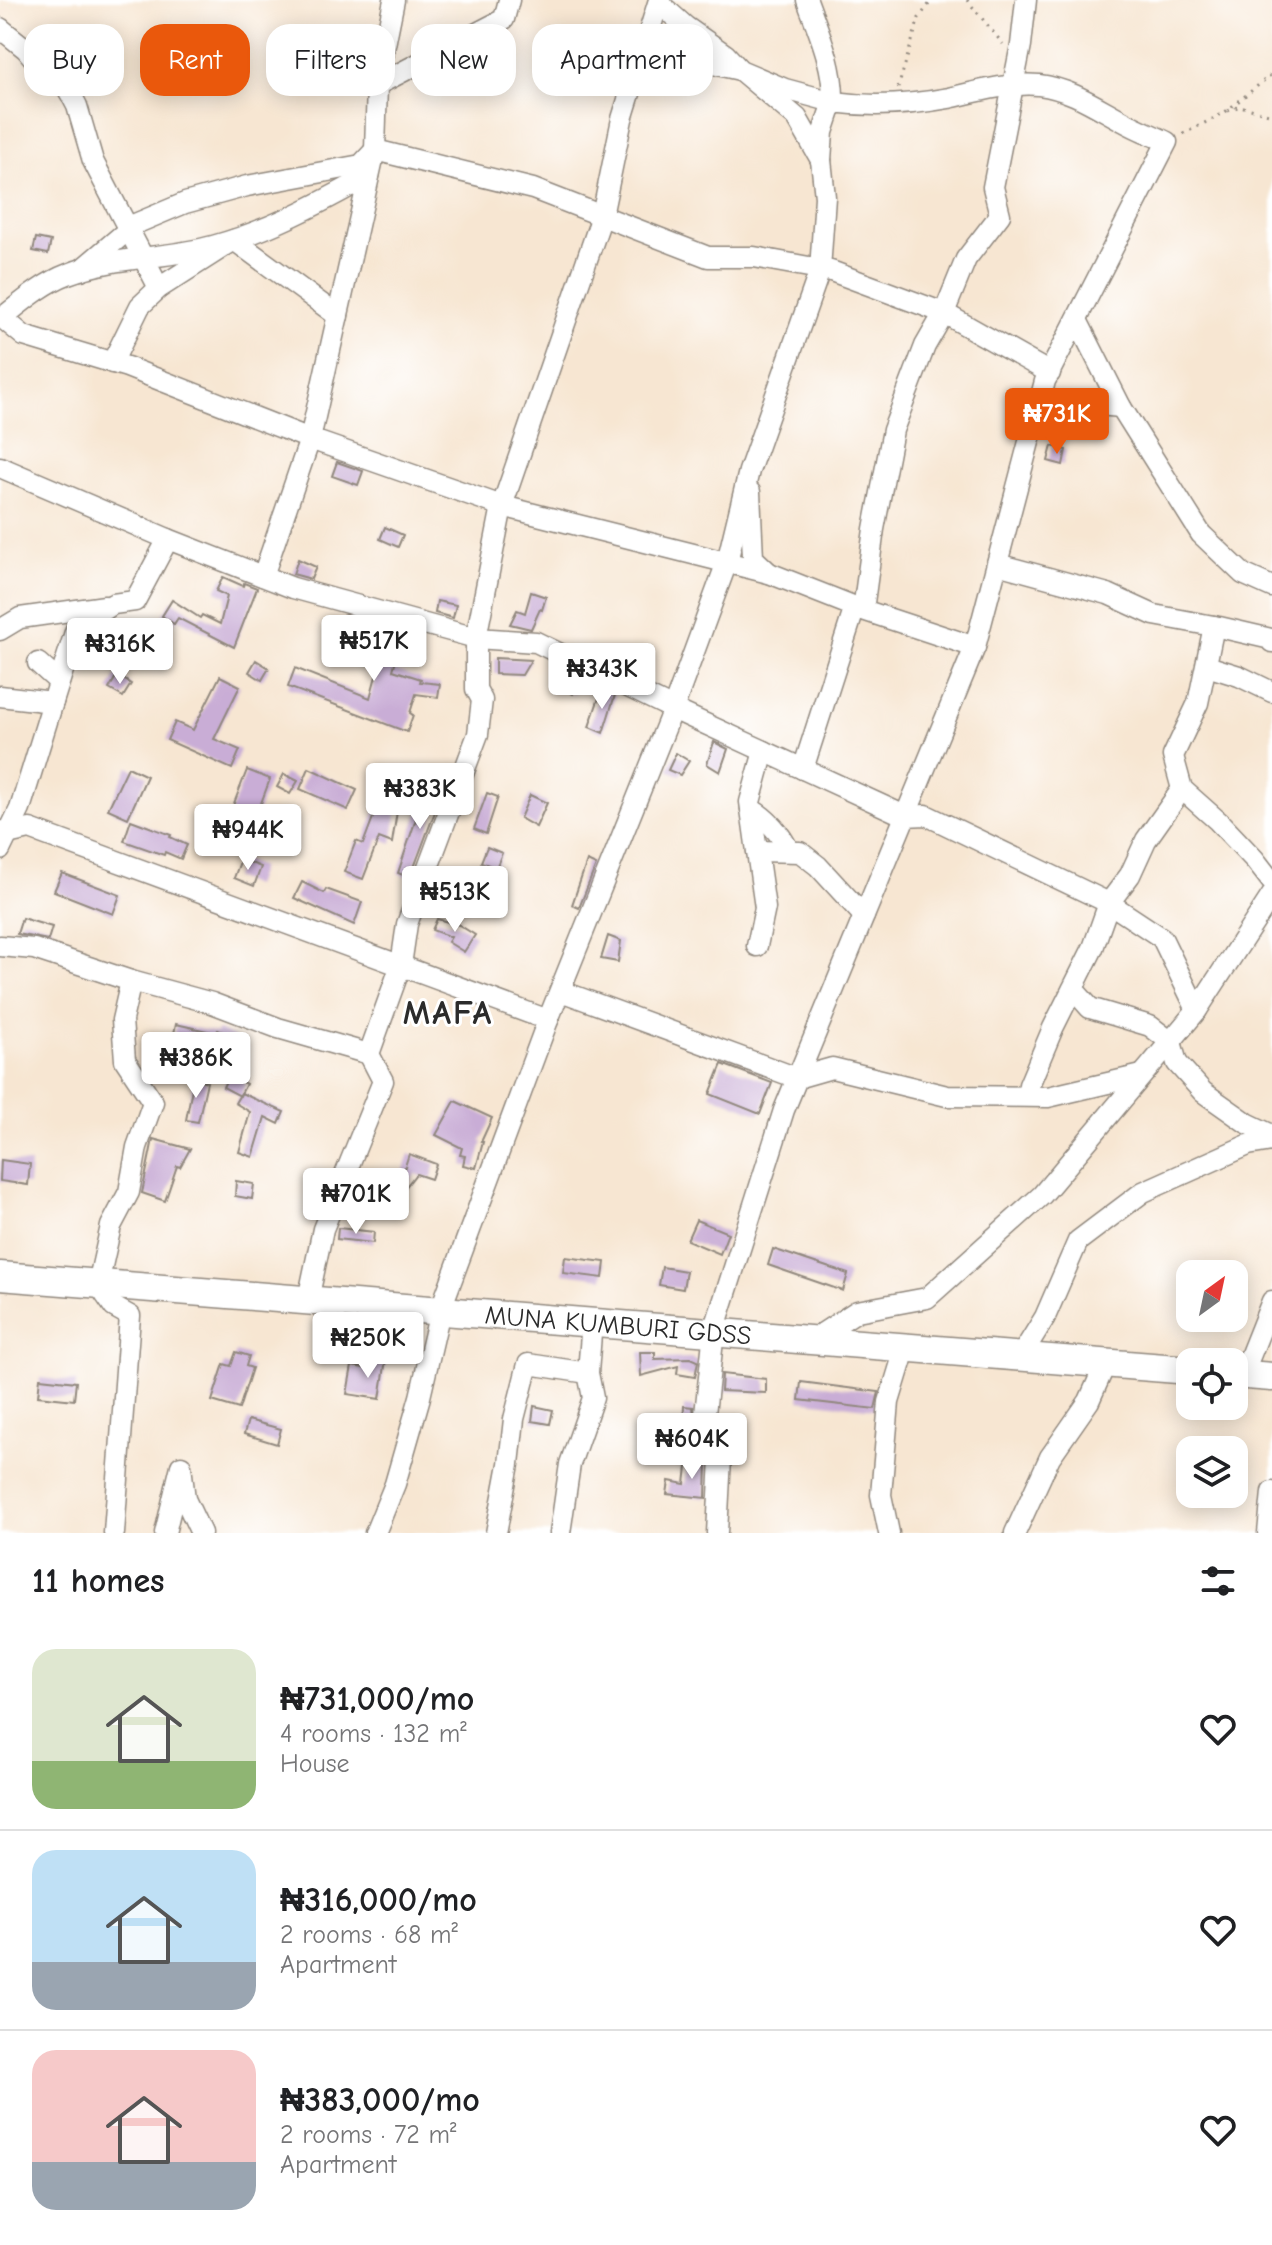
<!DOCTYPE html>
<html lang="en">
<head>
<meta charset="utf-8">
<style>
  :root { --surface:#fff; --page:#f6f6f6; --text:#202124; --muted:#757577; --line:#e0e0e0; --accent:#ea580c }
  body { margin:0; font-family:"Comic Neue",sans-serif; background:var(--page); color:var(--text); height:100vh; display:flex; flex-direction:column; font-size:30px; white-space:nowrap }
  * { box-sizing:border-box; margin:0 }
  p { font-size:26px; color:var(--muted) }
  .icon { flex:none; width:44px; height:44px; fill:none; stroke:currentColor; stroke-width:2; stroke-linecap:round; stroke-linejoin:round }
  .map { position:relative; height:1533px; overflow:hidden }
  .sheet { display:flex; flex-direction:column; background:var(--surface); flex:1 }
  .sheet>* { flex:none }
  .guide { position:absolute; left:24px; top:24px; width:800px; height:72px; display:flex; gap:16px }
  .needle { width:52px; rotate:33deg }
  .fabs { position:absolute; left:1176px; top:1260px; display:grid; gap:16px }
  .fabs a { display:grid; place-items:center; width:72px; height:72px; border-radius:16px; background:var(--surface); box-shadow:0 4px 20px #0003; font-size:40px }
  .price { position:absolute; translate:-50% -68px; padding:0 18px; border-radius:8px; background:#fff; color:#222; font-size:26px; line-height:52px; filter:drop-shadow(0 2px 4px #0008) }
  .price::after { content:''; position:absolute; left:50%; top:48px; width:24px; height:18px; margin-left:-12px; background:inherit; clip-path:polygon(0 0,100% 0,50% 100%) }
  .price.selected { background:var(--accent); color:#fff }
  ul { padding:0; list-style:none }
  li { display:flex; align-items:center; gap:24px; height:200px; padding:0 32px }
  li+li { border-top:2px solid var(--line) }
  li span { display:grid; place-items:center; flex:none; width:224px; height:160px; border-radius:24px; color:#555 }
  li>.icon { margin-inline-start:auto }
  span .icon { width:96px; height:96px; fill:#fffc; stroke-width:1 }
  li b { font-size:34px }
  h2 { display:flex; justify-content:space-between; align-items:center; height:96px; padding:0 32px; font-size:34px }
  .tag { padding:0 28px; border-radius:24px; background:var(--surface); box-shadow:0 4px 20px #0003; font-size:28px; line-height:72px }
  .tag.selected { background:var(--accent); color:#fff }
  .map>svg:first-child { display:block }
  .building { fill:#c9add6 }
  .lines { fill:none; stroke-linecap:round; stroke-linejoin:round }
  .minor-casing { stroke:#91887e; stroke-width:23 }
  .highway-casing { stroke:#91887e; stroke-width:31 }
  .path { stroke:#91887e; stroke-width:3; stroke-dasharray:2 6; stroke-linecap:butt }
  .minor { stroke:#fff; stroke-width:20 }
  .highway { stroke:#fff; stroke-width:28 }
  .labels { text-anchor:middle; stroke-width:6; stroke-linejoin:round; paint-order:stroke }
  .street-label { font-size:26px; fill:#2b2b2b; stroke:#fff }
  .district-label { font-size:34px; font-weight:bold; letter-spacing:2px; fill:#2b2b2b; stroke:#fff }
</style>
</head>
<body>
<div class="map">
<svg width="1272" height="1533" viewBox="0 0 1272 1533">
  <rect width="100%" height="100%" fill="#fff"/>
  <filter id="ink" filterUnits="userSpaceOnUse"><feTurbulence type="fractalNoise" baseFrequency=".0125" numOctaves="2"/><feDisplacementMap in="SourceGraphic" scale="16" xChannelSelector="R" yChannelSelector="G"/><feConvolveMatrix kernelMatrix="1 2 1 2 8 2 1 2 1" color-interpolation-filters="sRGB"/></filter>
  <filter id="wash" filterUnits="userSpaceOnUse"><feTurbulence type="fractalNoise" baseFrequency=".006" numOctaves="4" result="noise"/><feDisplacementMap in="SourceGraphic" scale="32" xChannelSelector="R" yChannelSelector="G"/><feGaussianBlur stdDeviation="1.8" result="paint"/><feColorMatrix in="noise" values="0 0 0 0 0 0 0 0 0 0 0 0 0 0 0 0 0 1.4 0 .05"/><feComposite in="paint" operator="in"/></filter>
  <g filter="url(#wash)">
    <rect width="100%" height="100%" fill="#f7e6d2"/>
    <g id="blocks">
      <!-- building -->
      <g class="building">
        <polygon points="36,238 51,241 48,254 33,251"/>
        <polygon points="1052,446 1066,450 1063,465 1048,461"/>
        <polygon points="337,462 363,471 358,485 332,476"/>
        <polygon points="385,527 403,535 398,547 380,539"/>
        <polygon points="298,559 316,567 311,579 293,574"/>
        <polygon points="223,577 243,586 244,583 257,588 234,647 178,618 174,624 162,616 172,600 200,618 202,615 220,624 227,596 216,591"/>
        <polygon points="531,592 546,597 542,610 540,609 531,629 510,624 517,610 525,613"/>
        <polygon points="437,601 456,605 453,618 435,613"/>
        <polygon points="390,628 419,637 413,651 400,645 393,670 421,679 420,682 440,684 438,697 416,694 410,713 413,715 407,732 288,687 295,668 370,698 382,654 352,647 355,630 388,637"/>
        <polygon points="495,658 531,660 522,675 495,674"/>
        <polygon points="256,660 269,668 262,680 249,672"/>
        <polygon points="566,671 580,678 573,694 558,687"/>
        <polygon points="117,675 131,684 123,697 109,689"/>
        <polygon points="220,676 240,686 214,739 240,750 232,769 167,740 175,722 193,730"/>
        <polygon points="602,689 615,695 603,733 589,727"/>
        <polygon points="714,742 728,749 720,772 707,764"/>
        <polygon points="676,753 689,761 680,775 668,770"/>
        <polygon points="128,767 147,776 128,818 108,809"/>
        <polygon points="309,768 357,790 348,810 300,789"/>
        <polygon points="247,770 270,779 248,838 224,829"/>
        <polygon points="284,774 298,781 290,794 277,787"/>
        <polygon points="387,783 401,786 392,843 379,838 363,879 344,872 356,841 363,844 377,807 383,809"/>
        <polygon points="427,786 442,793 410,878 398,873"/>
        <polygon points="487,793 498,797 486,834 474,829"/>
        <polygon points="530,795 547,803 536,827 520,818"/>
        <polygon points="131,820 171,835 170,837 187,845 181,859 165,852 164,855 124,841"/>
        <polygon points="487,847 502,853 496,868 481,862"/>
        <polygon points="241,859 261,867 254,886 234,878"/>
        <polygon points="587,861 596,865 579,908 572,905"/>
        <polygon points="62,873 120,895 113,914 54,891"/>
        <polygon points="454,875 482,882 479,893 451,886"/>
        <polygon points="302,882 324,893 326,889 362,902 354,925 294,898"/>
        <polygon points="22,918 52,927 48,940 17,934"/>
        <polygon points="437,919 459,925 475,935 464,952 448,942 451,937 432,930"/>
        <polygon points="608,936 621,941 618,962 601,959"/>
        <polygon points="176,1024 216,1033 218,1030 234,1037 226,1056 210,1050 172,1043"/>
        <polygon points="722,1064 772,1083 760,1114 710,1094"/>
        <polygon points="229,1075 246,1084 240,1096 223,1087"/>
        <polygon points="194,1078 207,1082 198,1122 186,1120"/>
        <polygon points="241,1093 284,1112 279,1124 265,1117 253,1157 239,1152 250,1112 235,1103"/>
        <polygon points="455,1101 492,1118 481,1142 483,1142 476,1168 463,1165 465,1156 460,1155 462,1148 436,1135"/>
        <polygon points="153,1139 190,1149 180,1167 177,1166 165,1201 142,1193"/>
        <polygon points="409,1154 436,1164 431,1179 416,1174 393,1203"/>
        <polygon points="1,1160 30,1164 28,1185 0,1181"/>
        <polygon points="236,1181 254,1184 252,1199 235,1196"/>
        <polygon points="696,1220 728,1233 720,1254 687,1240"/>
        <polygon points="338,1228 374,1232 373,1243 337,1239"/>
        <polygon points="773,1249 848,1274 843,1291 768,1265"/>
        <polygon points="565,1257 605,1262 603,1278 563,1273"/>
        <polygon points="662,1267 686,1271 683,1289 659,1285"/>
        <polygon points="236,1352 249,1356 246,1366 252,1368 239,1409 212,1401 224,1364 231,1366"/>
        <polygon points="640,1352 655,1352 655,1359 691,1358 698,1361 695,1377 677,1374 678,1366 641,1376"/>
        <polygon points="373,1357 386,1359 380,1399 347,1394 352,1366 371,1369"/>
        <polygon points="722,1374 766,1379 766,1393 721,1391"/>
        <polygon points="40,1378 76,1382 74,1400 38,1396"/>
        <polygon points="801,1382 879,1392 875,1409 799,1400"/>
        <polygon points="534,1406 553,1410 550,1424 532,1421"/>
        <polygon points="684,1406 693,1407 696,1430 683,1429"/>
        <polygon points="248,1420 281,1429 277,1444 244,1434"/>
        <polygon points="688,1458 707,1461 706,1498 667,1494 669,1481 685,1484"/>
      </g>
    </g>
  </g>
  <g filter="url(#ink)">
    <use href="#blocks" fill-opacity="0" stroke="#91887e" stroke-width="2"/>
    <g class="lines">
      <!-- minor casing -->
      <g class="minor-casing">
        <g id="minor">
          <path d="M659 3 686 27 726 55 740 70 785 89 833 102C834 66 819 33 807 0"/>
          <polyline points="0,28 26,49 41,67 66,85 77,106 93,161 159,288"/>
          <path d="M638 67 657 61H699L740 70 797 118 821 160 823 132 833 102C870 107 911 105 949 98 975 92 1012 82 1039 85 1071 89 1095 106 1123 121 1137 129 1153 135 1167 142L1045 381 975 647 784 1110 714 1331 705 1414 721 1458 717 1533"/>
          <polyline points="377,85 394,0"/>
          <polyline points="69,91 75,48"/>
          <polyline points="81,270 135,224 185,203 247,186 361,165 375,150 533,189 708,257 754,257 831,271 944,313 1050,373"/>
          <polyline points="0,316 24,336 127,367 310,439 502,506 769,573 863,610 975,647"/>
          <path d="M2 318C22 302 44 283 68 274 114 256 166 259 213 246 268 231 319 204 369 176"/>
          <polyline points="1077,320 1121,407 1201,534 1243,574 1272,587"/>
          <polyline points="112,363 140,306 159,288 234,240 338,316"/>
          <polyline points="1040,400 1121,407"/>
          <polyline points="0,467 168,539 293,588 476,638 536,642 673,709 905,816 926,815 1109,903 1162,938 1197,1010"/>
          <polyline points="750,492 753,558 769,573"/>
          <polyline points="997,564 1108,594 1154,615 1219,627 1271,639 1272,642"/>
          <polyline points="263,576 310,439 375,150 377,85 504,19 509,0"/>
          <polyline points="863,610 874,529 893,430 925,346 944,313 966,259 1000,215 993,187 1021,45 1026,0"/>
          <polyline points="1214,626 1198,703 1173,756 1182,789 1218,821 1255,860 1272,882"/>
          <polyline points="0,630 20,618 105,606"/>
          <polyline points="38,663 59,682"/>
          <polyline points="1207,666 1239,676 1272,692"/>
          <polyline points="0,696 53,702 76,629 113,604 135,601 168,539"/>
          <polyline points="803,769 855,607"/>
          <path d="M751 809C767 818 781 834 789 851"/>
          <polyline points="0,831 7,834 30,829 548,1020"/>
          <polyline points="0,850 20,809 53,702"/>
          <polyline points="757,851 800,852 818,866 864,916"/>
          <polyline points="0,946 34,949 131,981 122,1020 125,1060 153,1102 137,1147 129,1192 111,1226 98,1284 114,1307 130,1316 114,1533"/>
          <polyline points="757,946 765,908 750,802 764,751"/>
          <polyline points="131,981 212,1003 278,1028 369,1054"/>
          <polyline points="1073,989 1090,1008 1150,1026 1171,1042 1177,1063 1203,1092 1247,1123 1272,1135"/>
          <polyline points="561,991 797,1078 832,1068 947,1096 1048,1097 1142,1075"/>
          <polyline points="1027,1096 1029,1085 1053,1028 1093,948 1109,903 1130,875 1146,840 1182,789"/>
          <polyline points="308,1300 323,1229 383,1081 369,1054 401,965 407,924 478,734 482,700 476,689 476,638 502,506 602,216 622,119 659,0"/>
          <polyline points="814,1339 857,1311 927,1298 1042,1195 1197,1010 1272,895"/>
          <polyline points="1021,1356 1045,1317 1078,1241 1143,1192 1248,1145 1272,1141"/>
          <polyline points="1243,1374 1272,1301"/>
          <polyline points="165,1533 181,1466 185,1499 201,1533"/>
          <polyline points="375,1533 395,1484 420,1397 440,1311 548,1020 673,709 727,562 749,471 820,270 825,197 821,160"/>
          <polyline points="496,1533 509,1464 514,1419 528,1364 588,1373"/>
          <polyline points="560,1533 570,1464 593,1398 588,1373 592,1321"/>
          <polyline points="889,1533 881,1495 889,1402 906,1346"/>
          <polyline points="1015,1533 1050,1457 1089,1401 1106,1363"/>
          <polyline points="1268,1533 1272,1492"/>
        </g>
      </g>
      <!-- highway casing -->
      <g class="highway-casing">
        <g id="highway">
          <path id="s1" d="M0 1276 1190 1370"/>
          <polyline points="1234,1374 1272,1377"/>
        </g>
      </g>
      <!-- path -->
      <g class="path">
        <polyline points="967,0 1003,44"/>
        <polyline points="898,88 919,18 932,0"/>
        <polyline points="1228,111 1240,106 1272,115"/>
        <polyline points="1183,134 1224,113 1272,74"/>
      </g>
      <!-- minor -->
      <use href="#minor" class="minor"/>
      <!-- highway -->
      <use href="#highway" class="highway"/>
    </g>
  </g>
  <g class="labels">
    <!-- street labels -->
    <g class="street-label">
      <text dy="9" stroke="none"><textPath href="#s1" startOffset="620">MUNA KUMBURI GDSS</textPath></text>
    </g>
    <!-- district labels -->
    <g class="district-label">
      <text x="448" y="1024">MAFA</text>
    </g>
  </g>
</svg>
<div class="fabs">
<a><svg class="needle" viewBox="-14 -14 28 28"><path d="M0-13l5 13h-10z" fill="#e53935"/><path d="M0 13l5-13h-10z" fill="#757577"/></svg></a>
<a><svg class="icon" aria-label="locate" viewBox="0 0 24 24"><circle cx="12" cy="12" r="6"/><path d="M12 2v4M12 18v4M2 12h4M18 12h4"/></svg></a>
<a><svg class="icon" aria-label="layers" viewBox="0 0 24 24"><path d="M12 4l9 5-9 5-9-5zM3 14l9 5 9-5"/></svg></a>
</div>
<b class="price selected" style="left:1057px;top:456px">₦731K</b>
<b class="price" style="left:374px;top:683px">₦517K</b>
<b class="price" style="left:120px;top:686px">₦316K</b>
<b class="price" style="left:602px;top:711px">₦343K</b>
<b class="price" style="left:420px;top:831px">₦383K</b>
<b class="price" style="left:248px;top:872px">₦944K</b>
<b class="price" style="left:455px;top:934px">₦513K</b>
<b class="price" style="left:196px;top:1100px">₦386K</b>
<b class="price" style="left:356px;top:1236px">₦701K</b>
<b class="price" style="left:368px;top:1380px">₦250K</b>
<b class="price" style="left:692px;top:1481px">₦604K</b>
<div class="guide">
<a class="tag">Buy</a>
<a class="tag selected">Rent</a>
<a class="tag">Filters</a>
<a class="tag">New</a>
<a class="tag">Apartment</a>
</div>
</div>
<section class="sheet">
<h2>11 homes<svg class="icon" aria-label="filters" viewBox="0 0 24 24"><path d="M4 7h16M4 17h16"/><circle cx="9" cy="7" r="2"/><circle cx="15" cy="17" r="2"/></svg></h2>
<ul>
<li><span style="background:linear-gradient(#dfe7d0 70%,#8fb573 0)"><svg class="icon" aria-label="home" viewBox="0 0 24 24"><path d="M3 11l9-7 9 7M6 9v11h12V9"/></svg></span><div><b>₦731,000/mo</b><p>4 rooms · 132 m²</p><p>House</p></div><svg class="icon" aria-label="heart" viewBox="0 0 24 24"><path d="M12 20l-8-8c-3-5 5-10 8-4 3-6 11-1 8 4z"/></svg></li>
<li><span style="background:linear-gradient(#bfe0f5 70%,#9aa5b1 0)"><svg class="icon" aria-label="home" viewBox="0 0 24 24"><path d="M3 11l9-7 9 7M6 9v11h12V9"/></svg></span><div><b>₦316,000/mo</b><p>2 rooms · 68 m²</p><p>Apartment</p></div><svg class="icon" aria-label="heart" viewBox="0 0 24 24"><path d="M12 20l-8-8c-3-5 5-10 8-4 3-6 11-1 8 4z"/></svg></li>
<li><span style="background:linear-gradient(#f6c9c9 70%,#9aa5b1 0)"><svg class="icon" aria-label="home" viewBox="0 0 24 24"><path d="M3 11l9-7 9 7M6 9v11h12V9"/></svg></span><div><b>₦383,000/mo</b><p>2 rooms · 72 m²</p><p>Apartment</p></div><svg class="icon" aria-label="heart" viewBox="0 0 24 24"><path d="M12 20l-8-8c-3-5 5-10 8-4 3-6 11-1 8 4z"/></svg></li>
</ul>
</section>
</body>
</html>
